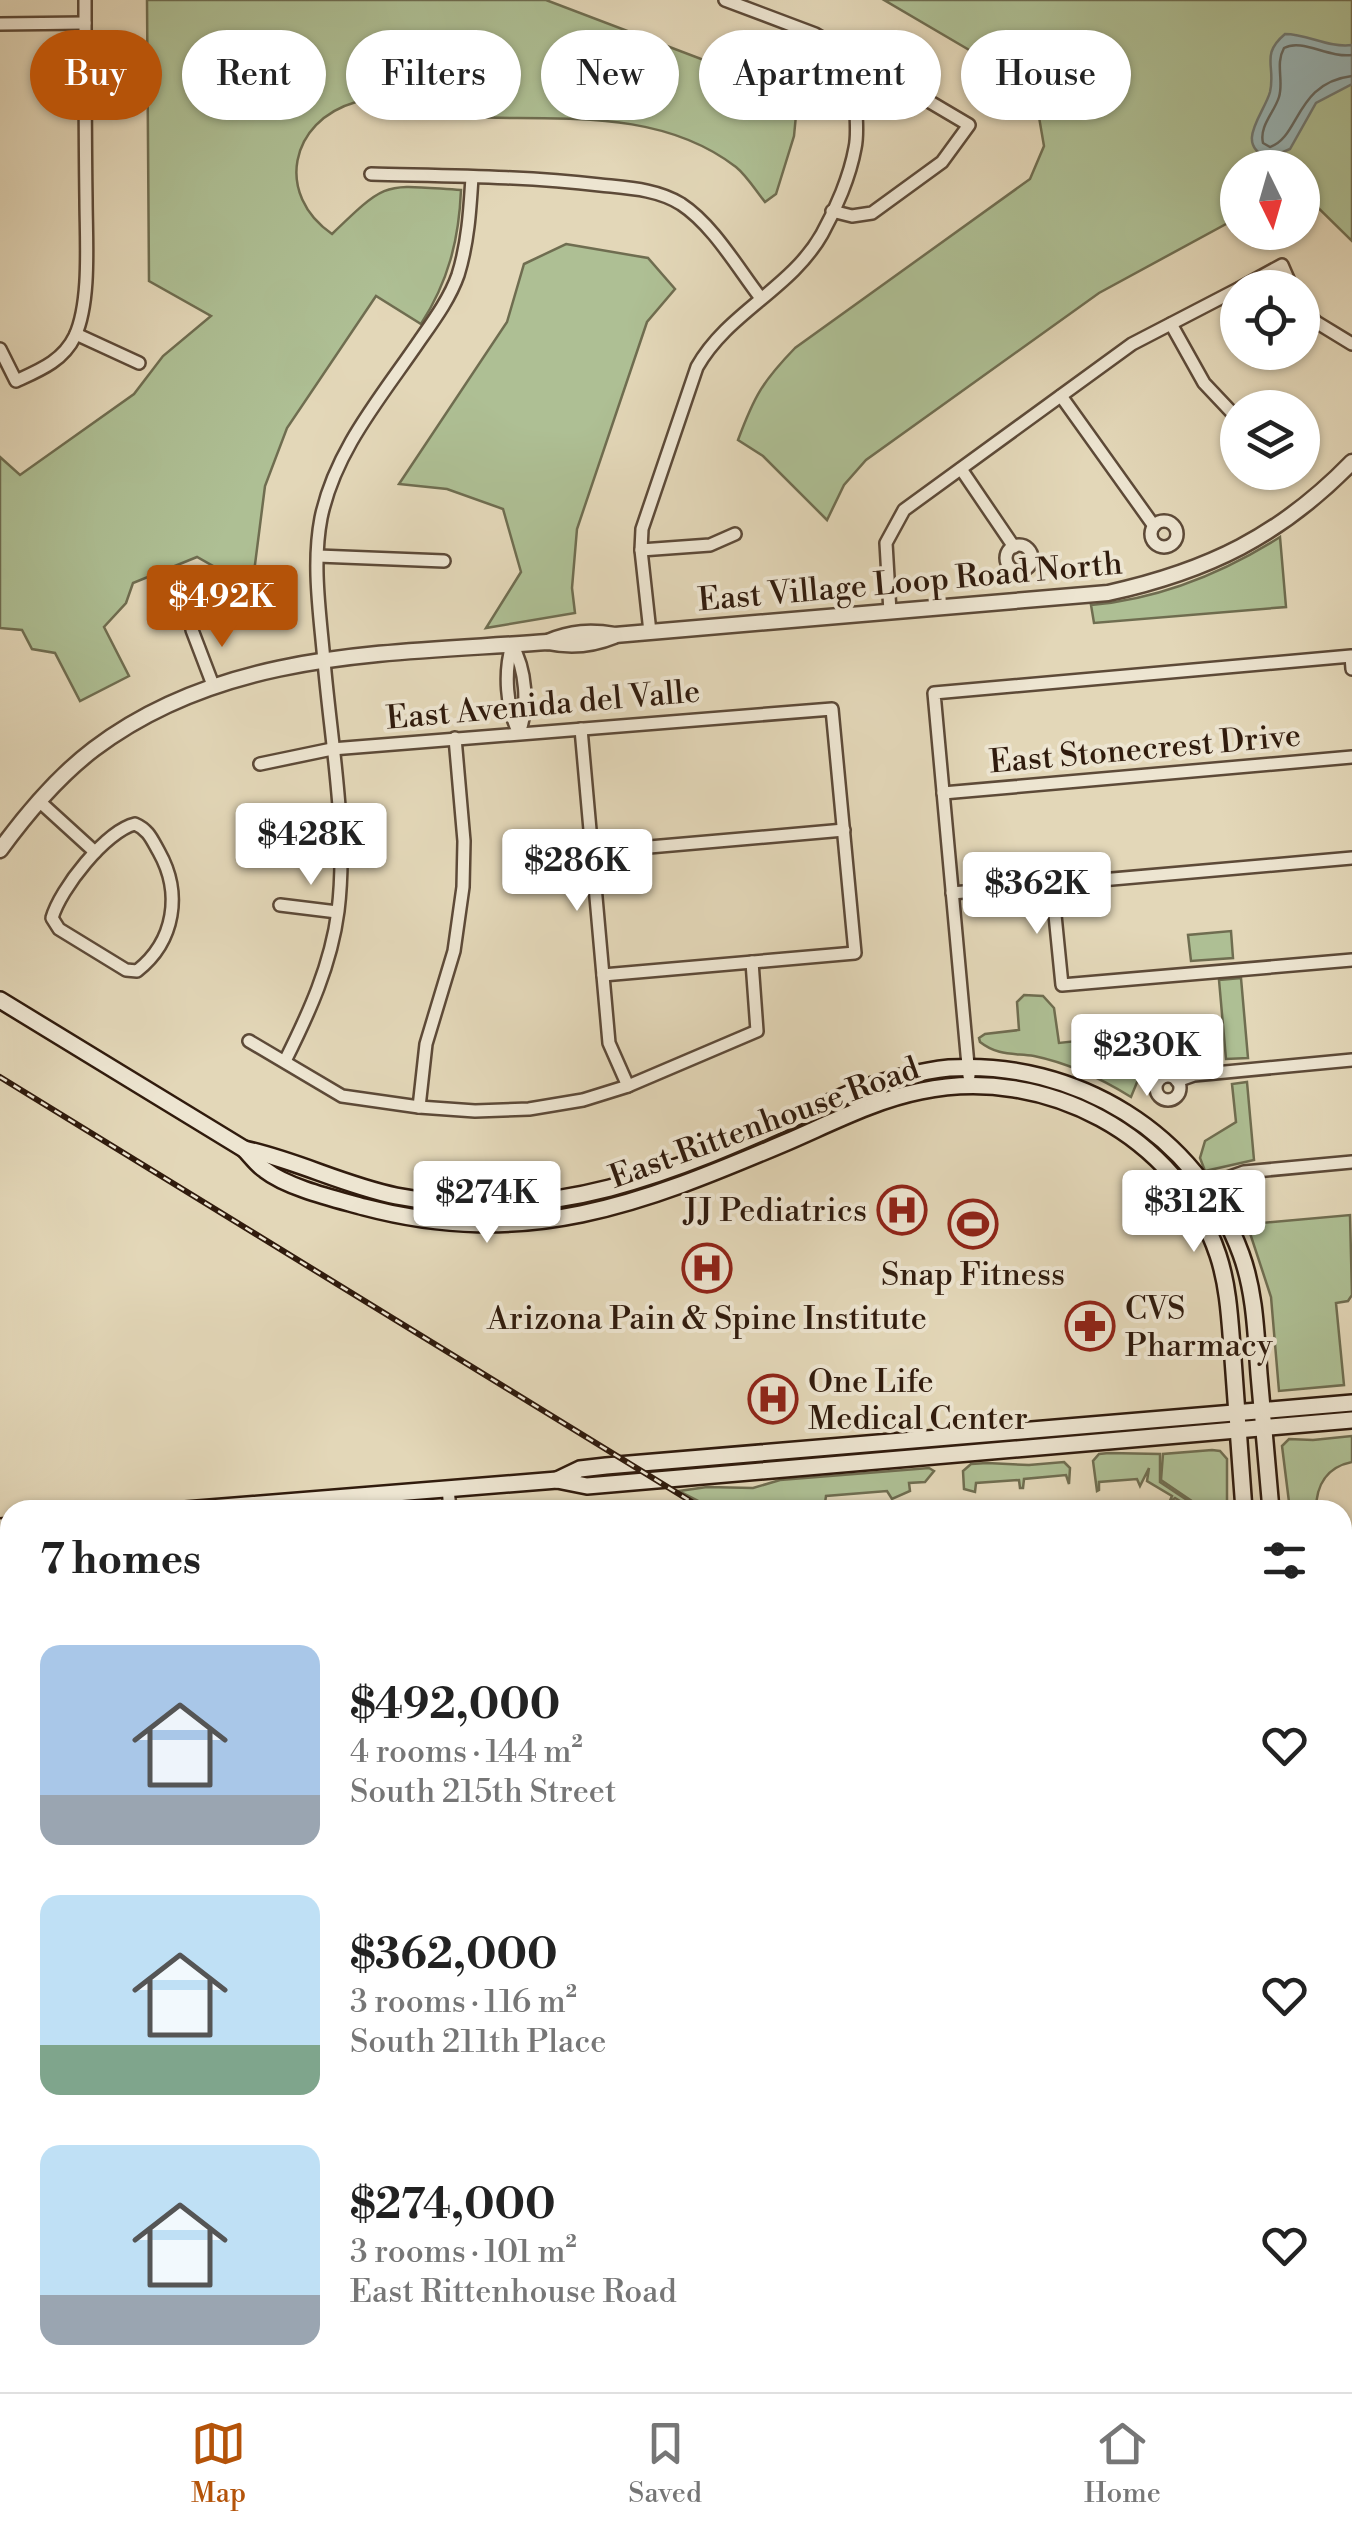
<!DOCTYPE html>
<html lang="en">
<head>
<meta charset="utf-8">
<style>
  :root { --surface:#fff; --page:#f2f2f2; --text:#222; --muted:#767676; --line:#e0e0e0; --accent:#b45309 }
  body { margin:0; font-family:"Libre Bodoni",serif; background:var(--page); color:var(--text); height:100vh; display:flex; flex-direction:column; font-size:38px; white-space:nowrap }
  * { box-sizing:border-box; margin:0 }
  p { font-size:32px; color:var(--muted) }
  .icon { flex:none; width:55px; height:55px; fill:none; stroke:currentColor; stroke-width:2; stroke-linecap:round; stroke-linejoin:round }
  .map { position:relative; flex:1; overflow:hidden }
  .drawer { position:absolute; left:0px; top:1500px; width:1352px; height:892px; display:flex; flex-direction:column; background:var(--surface); border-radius:30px 30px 0 0; box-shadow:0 2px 8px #0004 }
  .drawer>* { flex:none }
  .banner { position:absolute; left:30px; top:30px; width:1292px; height:90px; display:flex; gap:20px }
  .needle { width:65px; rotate:175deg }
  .fabs { position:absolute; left:1220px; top:150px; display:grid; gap:20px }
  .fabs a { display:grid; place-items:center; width:100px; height:100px; border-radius:50%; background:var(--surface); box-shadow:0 2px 8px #0004; font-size:50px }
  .price { position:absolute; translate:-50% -85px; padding:0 22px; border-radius:10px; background:#fff; color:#222; font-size:32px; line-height:65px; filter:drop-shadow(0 2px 5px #0008) }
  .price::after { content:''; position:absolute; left:50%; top:60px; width:30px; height:22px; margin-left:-15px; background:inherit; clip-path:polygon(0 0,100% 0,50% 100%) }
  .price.active { background:var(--accent); color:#fff }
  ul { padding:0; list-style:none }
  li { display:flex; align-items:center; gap:30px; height:250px; padding:0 40px }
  li span { display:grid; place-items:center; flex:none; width:280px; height:200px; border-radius:20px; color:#555 }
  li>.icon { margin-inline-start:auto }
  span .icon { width:120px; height:120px; fill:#fffc; stroke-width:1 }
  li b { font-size:42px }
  h2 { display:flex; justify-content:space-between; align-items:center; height:120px; padding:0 40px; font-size:42px }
  .pill { padding:0 35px; border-radius:45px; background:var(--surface); box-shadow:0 2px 8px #0004; font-size:35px; line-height:90px }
  .pill.active { background:var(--accent); color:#fff }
  .menu { display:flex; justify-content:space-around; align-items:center; height:140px; border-top:2px solid var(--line); background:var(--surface); font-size:28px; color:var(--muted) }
  .menu a { display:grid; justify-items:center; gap:5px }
  .menu .active { color:var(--accent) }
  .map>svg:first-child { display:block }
  .green { fill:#aebf94; stroke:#6f6d50; stroke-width:2.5 }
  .water { fill:#99b7b9; stroke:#6f7974; stroke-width:2.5 }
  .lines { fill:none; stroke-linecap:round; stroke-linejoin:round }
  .shore { stroke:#646963; stroke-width:2.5 }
  .minor-casing { stroke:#5d4a38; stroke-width:16 }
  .tertiary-casing { stroke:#5d4a38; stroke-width:19 }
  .secondary-casing { stroke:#301b0d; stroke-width:20 }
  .minor { stroke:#ede5d1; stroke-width:11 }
  .tertiary { stroke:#ede5d1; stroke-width:14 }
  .secondary { stroke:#ede5d1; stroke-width:15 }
  .rail-casing { stroke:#301b0d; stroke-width:6 }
  .rail { stroke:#ede5d1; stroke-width:2.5; stroke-dasharray:8; stroke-linecap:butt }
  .labels { text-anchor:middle; stroke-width:8; stroke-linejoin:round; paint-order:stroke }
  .street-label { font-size:32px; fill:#301b0d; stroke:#ede5d1 }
  .poi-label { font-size:32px; fill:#301b0d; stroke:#ede5d1 }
</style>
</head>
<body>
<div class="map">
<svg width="1352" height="2392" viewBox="0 0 1352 2392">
  <rect width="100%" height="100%" fill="#e3d7b8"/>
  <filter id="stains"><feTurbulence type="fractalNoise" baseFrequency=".002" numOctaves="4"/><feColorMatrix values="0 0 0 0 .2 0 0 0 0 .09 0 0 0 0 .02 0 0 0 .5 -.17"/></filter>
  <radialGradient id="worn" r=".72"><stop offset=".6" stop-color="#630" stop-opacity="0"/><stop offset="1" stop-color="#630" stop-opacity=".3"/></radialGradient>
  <!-- green -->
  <g class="green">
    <path d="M147 0H546L767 84 788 102 796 115 794 136 776 194 765 202C756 191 747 176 736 167 649 100 532 125 431 115 411 112 374 97 356 102 289 121 275 195 332 234 389 179 383 185 461 190 459 240 448 282 421 324L376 296 287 428 265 486 252 588 197 557 133 583 126 603 104 627 129 676 80 701 55 653 32 649 22 630 0 628V457L20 475 134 394 163 356 211 316 149 281Z"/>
    <path d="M884 0H1352V241L1303 193 1302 168H1238L1237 218 1099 293 866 460 844 485 827 520 763 456 738 440C754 397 762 382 795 348L1030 179 1044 146 1034 88Z"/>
    <polygon points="566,244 648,258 675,289 647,322 577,529 572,588 575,613 486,628 521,572 503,509 447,489 399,484 507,322 524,264"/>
    <path d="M1280 537 1286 607 1094 623 1091 605C1159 599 1223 573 1280 537Z"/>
    <polygon points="1231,931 1233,958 1191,961 1188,935"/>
    <polygon points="1241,978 1248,1058 1226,1059 1219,980"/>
    <path d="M1024 995 1043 996 1054 1008 1059 1043 1133 1035 1136 1038 1142 1070 1131 1097C1102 1079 1068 1063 1034 1056 1013 1053 998 1056 980 1042L979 1038 985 1034 1019 1030 1017 1002Z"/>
    <polygon points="1247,1082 1254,1160 1205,1171 1200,1158 1205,1141 1236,1122 1232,1084"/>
    <polygon points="1258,1179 1262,1223 1350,1215 1352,1295 1348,1301 1336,1303 1344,1385 1279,1391 1271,1297 1248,1227 1236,1206 1224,1202 1220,1196 1226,1186"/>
    <path d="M1352 1436V1462C1327 1467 1316 1485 1316 1510H1290L1282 1446 1289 1439 1313 1440Z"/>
    <polygon points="1212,1450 1220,1451 1227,1459 1227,1510 1205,1510 1161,1480 1163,1454"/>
    <polygon points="1109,1453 1160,1454 1160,1482 1202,1510 1195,1510 1175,1498 1169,1503 1172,1496 1147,1481 1149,1468 1140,1486 1137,1479 1099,1482 1099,1490 1097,1491 1093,1461 1099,1454"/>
    <polygon points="1064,1462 1070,1468 1069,1484 1066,1475 1024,1479 1023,1488 1020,1488 1019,1480 976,1483 975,1492 964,1489 963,1471 971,1464 987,1463 1029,1465"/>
    <polygon points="929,1468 934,1471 925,1482 909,1483 910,1491 892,1499 887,1491 826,1496 824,1510 716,1510 679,1491 707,1487 753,1488 780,1480"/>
  </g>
  <!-- water -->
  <path class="water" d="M1285 34C1308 34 1328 48 1352 45V84L1316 103 1290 149 1269 158C1233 145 1264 114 1270 92 1276 66 1260 55 1285 34Z"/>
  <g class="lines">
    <!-- shore -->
    <path class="shore" d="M1352 55C1328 58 1302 38 1284 48 1275 64 1284 81 1279 97 1274 113 1259 126 1263 143L1270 147C1300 137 1295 83 1352 76"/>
    <!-- minor casing -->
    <g class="minor-casing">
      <g id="minor">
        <polyline points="725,0 815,34 969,125 942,162 872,213 852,216 832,211"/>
        <polyline points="0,24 85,23"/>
        <path d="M371 174C447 176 524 176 600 185 628 188 657 189 681 204 713 225 737 267 760 297"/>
        <polyline points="1240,288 1282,265 1292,288"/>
        <polyline points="1302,307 1316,322 1352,344"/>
        <polyline points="1171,324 1204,383 1238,419"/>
        <polyline points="76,334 139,363"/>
        <path d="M0 349 16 381C40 370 63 361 75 336 91 301 86 238 86 199 85 133 85 66 85 0"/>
        <polyline points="1061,396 1154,526"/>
        <polyline points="961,469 1014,547"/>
        <polyline points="1278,472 1286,477 1297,472"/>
        <circle cx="1164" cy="534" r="13"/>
        <circle cx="1019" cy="558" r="13"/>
        <polyline points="641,550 710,545 735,534"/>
        <polyline points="318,556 444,561"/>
        <polyline points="890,612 886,543 904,510 1132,344 1238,289"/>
        <polyline points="192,630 213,685"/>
        <path d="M650 632 641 550 642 529 697 367C728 312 791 289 822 234 836 209 850 176 855 148 859 130 854 112 857 95 859 85 866 75 869 66"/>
        <path d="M512 645C526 669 529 706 519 733"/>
        <path d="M512 645C504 672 506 708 519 733"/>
        <polyline points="581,729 609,1043 628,1086"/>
        <polyline points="260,764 332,749 832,709 855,953 603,975"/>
        <polyline points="943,793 1352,757"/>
        <polyline points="39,801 95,852"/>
        <path d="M135 824C149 830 152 840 159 852 182 893 175 941 137 971L126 970 59 929 52 918C60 889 106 831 135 824Z"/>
        <polyline points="592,852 844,830"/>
        <polyline points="1052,885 1062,985 1352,960"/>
        <polyline points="952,893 1352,858"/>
        <polyline points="280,905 337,912"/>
        <polyline points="249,1041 342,1096 419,1107 475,1111 529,1109 583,1100 628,1086 757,1031 752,962"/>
        <path d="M285 1061C309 1013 331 965 338 911 348 830 331 743 324 661 320 614 312 565 321 518 335 450 382 396 420 340 434 320 450 298 458 275 468 243 470 210 472 177"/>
        <polyline points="969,1076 934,693 1351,656 1352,669"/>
        <circle cx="1168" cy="1088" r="12"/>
        <polyline points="1177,1081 1194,1075 1352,1060"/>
        <polyline points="419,1107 426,1044 454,951 463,887 464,841 455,738"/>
        <polyline points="1188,1192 1244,1172 1352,1162"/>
        <polyline points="448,1488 450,1510"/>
        <polyline points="0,1916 10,1915"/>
        <polyline points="0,1929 10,1928"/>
        <polyline points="1342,2043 1352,2049"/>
        <polyline points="1342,2151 1352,2135"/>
        <polyline points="1342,2301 1352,2306"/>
        <polyline points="0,2307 10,2306"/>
        <polyline points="0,2319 10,2319"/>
        <polyline points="469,2382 469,2392"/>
        <polyline points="791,2382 792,2392"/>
        <polyline points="946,2382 947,2392"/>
        <polyline points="1243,2382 1244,2392"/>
        <polyline points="210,2392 209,2387 265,2382"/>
      </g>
    </g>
    <!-- tertiary casing -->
    <g class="tertiary-casing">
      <g id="tertiary">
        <path d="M548 642C571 632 591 631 615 635L1108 593C1208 571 1280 536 1352 462"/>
        <path d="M0 850C27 813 57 777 94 749 226 649 391 654 548 642 572 647 592 645 614 636"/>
        <polyline points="0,1670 10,1775"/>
        <polyline points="77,2382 79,2392"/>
      </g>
    </g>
    <!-- secondary casing -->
    <g class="secondary-casing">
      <g id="secondary">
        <path d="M0 1000 244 1149C251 1156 257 1165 265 1170 288 1188 336 1199 364 1207 526 1250 641 1204 787 1142 831 1123 875 1100 921 1091 1044 1065 1178 1135 1218 1255 1229 1288 1230 1324 1233 1359 1237 1409 1240 1460 1244 1510"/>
        <path d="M244 1149C296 1160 343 1185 396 1196 573 1230 703 1157 860 1089 889 1080 919 1071 949 1068 1075 1060 1197 1133 1241 1254 1255 1292 1256 1334 1259 1374 1263 1419 1267 1465 1271 1510"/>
        <polyline points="557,1480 580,1469 606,1466 1352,1403"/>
        <polyline points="185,1510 557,1480 587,1486 1352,1420"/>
        <polyline points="0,1527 10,1526"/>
        <polyline points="1342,1755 1352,1769"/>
        <polyline points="1342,1798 1352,1810"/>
      </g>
    </g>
    <!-- minor -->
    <use href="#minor" class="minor"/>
    <!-- tertiary -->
    <use href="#tertiary" class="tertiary"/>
    <!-- secondary -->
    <use href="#secondary" class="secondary"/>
    <!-- rail casing -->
    <g class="rail-casing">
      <g id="rail">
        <polyline points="0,1077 705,1510"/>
        <polyline points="1342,1901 1352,1907"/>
      </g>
    </g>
    <!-- rail -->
    <use href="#rail" class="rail"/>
  </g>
  <!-- icons -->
  <defs>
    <g id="hospital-ring" transform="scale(2.5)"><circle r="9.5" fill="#ede5d1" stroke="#8f2418" stroke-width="1.5"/><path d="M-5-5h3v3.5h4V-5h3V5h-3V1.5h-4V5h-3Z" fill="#8f2418"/></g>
    <g id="stadium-ring" transform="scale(2.5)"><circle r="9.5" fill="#ede5d1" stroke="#8f2418" stroke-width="1.5"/><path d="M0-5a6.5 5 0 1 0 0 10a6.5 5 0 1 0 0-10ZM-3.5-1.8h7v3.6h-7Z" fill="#8f2418"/></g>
    <g id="pharmacy-ring" transform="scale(2.5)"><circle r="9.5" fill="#ede5d1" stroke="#8f2418" stroke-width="1.5"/><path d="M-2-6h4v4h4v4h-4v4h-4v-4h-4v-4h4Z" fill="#8f2418"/></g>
  </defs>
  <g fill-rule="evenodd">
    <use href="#hospital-ring" x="902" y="1210"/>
    <use href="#stadium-ring" x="973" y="1224"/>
    <use href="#hospital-ring" x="707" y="1268"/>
    <use href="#pharmacy-ring" x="1090" y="1326"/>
    <use href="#hospital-ring" x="773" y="1399"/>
  </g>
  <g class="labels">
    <!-- street labels -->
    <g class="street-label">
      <text transform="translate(910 581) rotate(-5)" y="11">East Village Loop Road North</text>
      <text transform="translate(543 704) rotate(-5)" y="11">East Avenida del Valle</text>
      <text transform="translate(1145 748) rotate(-5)" y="11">East Stonecrest Drive</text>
      <text transform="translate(764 1122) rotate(-20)" y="11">East Rittenhouse Road</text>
    </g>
    <!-- poi labels -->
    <g class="poi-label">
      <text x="867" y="1221" text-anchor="end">JJ Pediatrics</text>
      <text x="973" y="1285">Snap Fitness</text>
      <text x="1125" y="1319" text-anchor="start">CVS<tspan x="1125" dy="37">Pharmacy</tspan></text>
      <text x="707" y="1329">Arizona Pain &amp; Spine Institute</text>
      <text x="808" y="1392" text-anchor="start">One Life<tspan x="808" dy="37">Medical Center</tspan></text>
    </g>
  </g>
  <rect width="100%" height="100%" filter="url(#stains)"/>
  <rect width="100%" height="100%" fill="url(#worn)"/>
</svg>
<div class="fabs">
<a><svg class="needle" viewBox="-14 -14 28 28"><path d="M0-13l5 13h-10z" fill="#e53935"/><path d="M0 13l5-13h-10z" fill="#767676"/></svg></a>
<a><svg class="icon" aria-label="locate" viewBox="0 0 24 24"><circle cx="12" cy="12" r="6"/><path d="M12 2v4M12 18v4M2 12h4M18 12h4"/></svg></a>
<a><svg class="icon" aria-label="layers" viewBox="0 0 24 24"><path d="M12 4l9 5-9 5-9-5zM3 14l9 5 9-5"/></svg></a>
</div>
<b class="price active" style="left:222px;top:650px">$492K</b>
<b class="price" style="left:311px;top:888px">$428K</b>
<b class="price" style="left:577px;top:914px">$286K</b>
<b class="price" style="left:1037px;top:937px">$362K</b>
<b class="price" style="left:1147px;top:1099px">$230K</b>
<b class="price" style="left:487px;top:1246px">$274K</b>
<b class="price" style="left:1194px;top:1255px">$312K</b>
<div class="banner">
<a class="pill active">Buy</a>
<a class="pill">Rent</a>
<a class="pill">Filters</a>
<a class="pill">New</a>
<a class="pill">Apartment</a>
<a class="pill">House</a>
</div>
<section class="drawer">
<h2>7 homes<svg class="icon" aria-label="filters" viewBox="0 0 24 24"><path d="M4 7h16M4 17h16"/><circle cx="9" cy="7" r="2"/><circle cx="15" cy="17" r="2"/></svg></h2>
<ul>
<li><span style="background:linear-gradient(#a9c7e8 75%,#9aa5b1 0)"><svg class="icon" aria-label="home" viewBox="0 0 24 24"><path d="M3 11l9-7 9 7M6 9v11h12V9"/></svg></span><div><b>$492,000</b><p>4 rooms · 144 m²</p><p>South 215th Street</p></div><svg class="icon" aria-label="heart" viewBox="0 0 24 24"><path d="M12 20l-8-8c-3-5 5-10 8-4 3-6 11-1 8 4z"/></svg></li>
<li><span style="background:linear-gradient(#bfe0f5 75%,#7fa58c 0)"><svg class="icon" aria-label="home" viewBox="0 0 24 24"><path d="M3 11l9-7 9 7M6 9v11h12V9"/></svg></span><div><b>$362,000</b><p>3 rooms · 116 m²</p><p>South 211th Place</p></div><svg class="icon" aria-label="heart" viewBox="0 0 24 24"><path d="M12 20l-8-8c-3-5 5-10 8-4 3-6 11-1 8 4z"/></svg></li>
<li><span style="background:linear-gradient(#bfe0f5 75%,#9aa5b1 0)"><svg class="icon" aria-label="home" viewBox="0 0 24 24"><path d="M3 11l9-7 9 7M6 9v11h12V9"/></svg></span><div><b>$274,000</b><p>3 rooms · 101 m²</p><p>East Rittenhouse Road</p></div><svg class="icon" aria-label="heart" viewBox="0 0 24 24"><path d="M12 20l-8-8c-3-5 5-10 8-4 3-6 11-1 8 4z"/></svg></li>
</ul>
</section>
</div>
<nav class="menu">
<a class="active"><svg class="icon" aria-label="map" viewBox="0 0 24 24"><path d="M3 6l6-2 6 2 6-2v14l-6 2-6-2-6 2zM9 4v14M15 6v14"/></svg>Map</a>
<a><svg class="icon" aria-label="saved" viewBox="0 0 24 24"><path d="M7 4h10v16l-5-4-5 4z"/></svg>Saved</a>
<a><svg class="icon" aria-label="home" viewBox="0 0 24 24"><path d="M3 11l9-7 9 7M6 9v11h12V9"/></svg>Home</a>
</nav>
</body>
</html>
